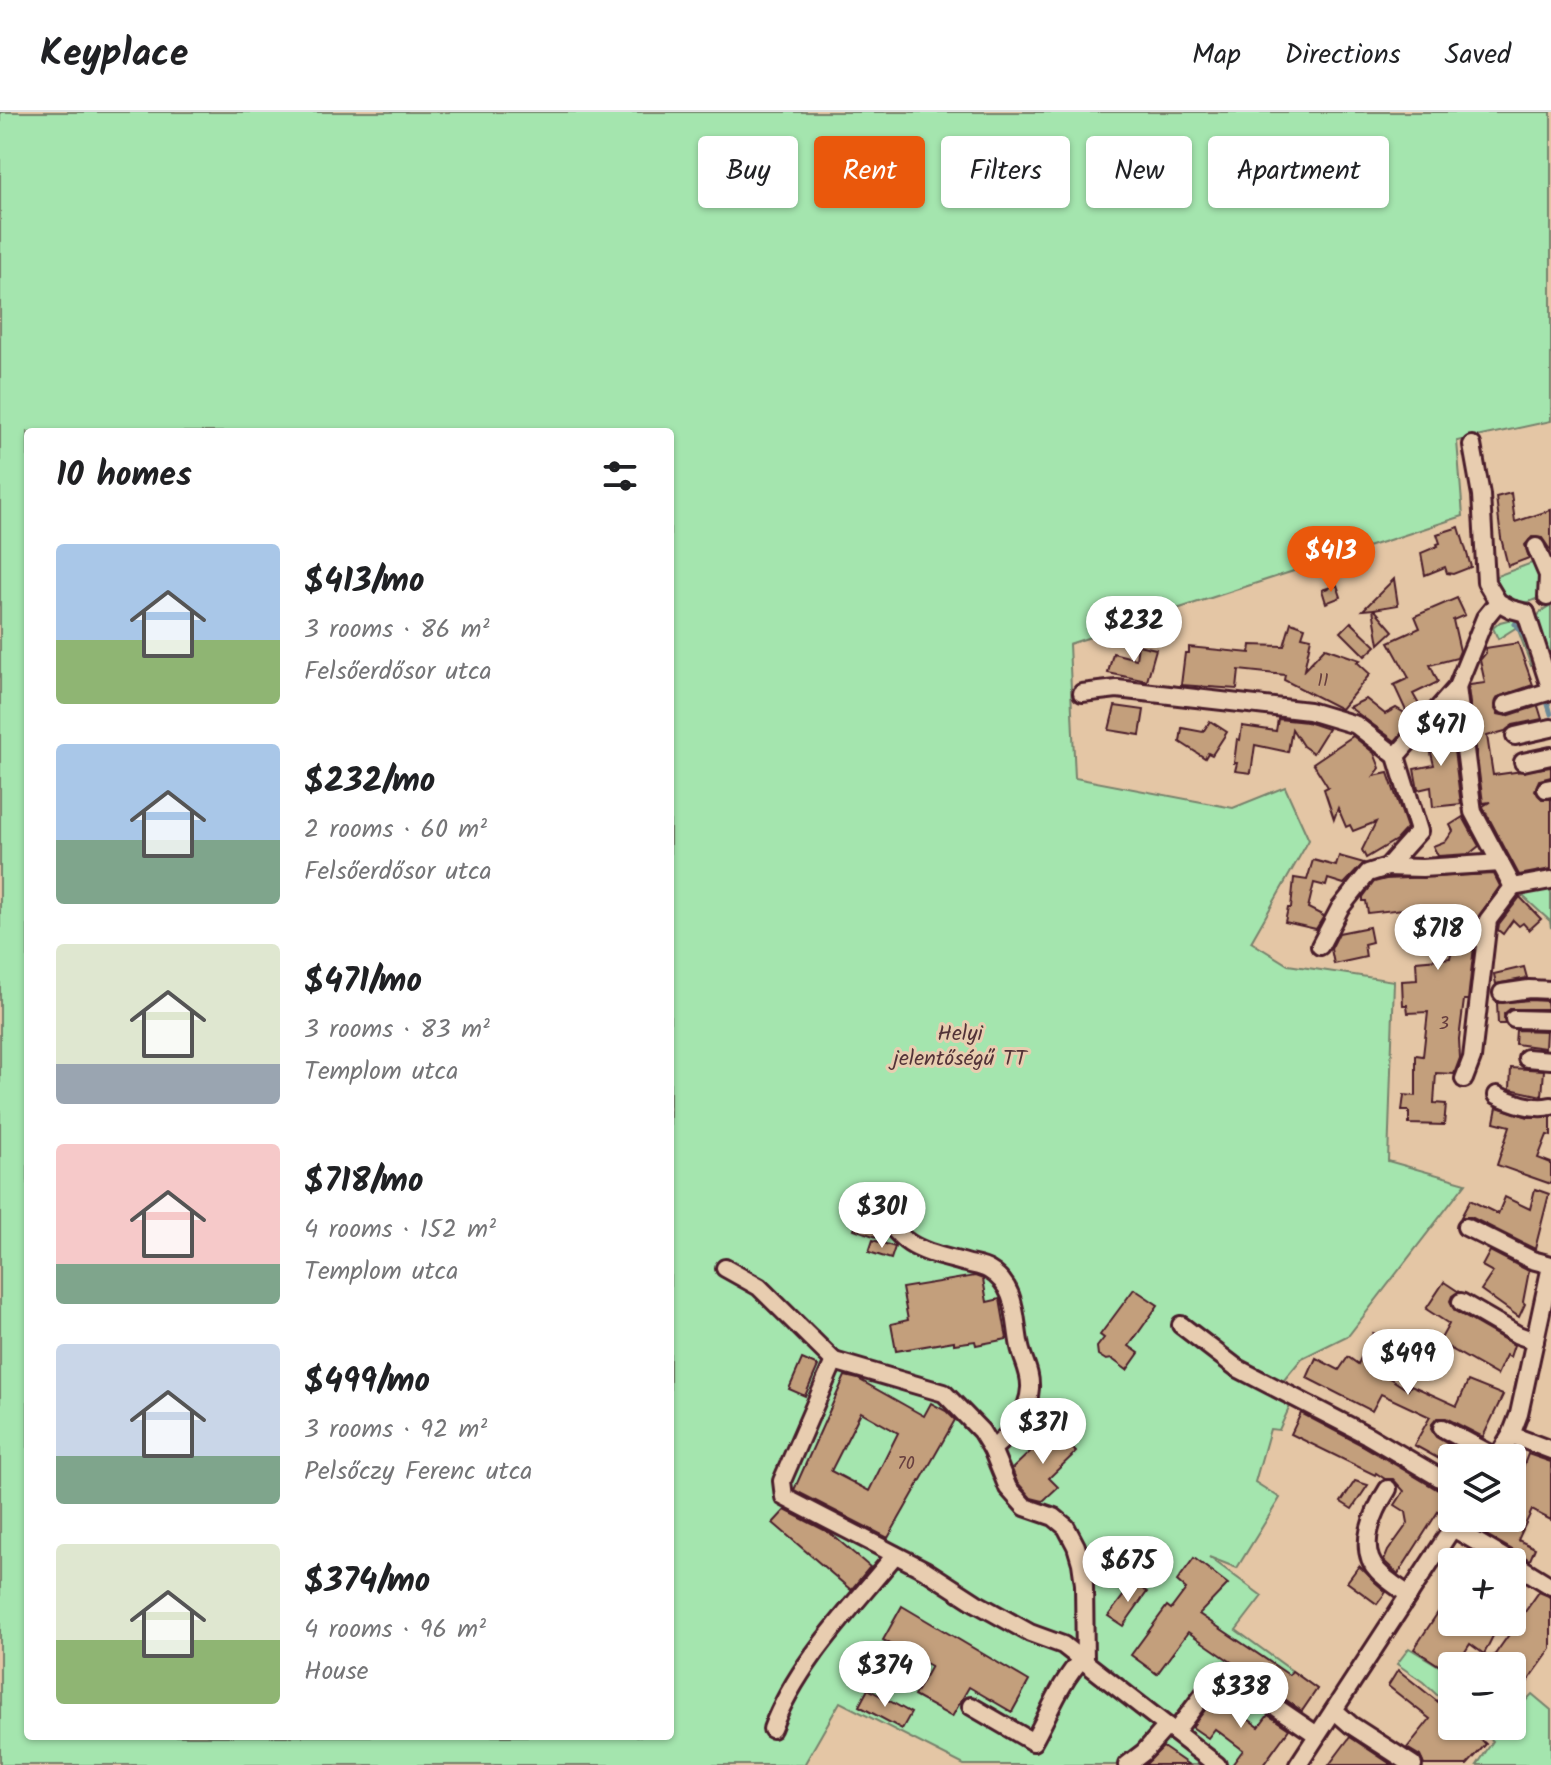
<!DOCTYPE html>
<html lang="en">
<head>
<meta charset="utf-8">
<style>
  :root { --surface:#fff; --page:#f2f2f2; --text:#202124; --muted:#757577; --line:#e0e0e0; --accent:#ea580c }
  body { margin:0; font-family:Kalam,sans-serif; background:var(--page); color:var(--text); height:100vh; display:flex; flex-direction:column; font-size:30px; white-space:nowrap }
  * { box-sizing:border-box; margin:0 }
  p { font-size:26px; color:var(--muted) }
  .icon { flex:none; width:44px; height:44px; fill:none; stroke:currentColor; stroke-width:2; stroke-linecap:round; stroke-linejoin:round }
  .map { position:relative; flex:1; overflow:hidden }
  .drawer { position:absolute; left:24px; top:316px; width:650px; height:1312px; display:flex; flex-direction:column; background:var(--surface); border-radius:8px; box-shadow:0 2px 6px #0004 }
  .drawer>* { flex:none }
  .hud { position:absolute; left:698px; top:24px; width:732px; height:72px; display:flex; gap:16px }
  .fabs { position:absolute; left:1438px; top:1332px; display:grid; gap:16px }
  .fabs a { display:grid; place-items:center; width:88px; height:88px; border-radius:8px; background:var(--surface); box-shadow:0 2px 6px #0004; font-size:40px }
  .price { position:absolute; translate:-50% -68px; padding:0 18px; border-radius:28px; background:#fff; color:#222; font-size:26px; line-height:52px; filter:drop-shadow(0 2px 4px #0008) }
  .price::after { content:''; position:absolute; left:50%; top:48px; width:24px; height:18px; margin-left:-12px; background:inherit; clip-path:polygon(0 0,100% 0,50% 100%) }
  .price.current { background:var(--accent); color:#fff }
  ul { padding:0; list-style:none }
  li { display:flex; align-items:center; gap:24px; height:200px; padding:0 32px }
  li span { display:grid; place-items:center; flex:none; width:224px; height:160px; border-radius:8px; color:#555 }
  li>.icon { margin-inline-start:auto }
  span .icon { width:96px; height:96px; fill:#fffc; stroke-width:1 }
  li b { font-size:34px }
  h2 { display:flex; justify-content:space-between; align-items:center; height:96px; padding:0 32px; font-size:34px }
  .tag { padding:0 28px; border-radius:8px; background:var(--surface); box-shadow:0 2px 6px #0004; font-size:28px; line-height:72px }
  .tag.current { background:var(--accent); color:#fff }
  header { display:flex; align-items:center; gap:48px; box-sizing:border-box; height:112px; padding:0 40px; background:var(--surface); border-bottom:2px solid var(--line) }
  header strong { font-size:38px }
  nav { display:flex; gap:44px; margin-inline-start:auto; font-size:28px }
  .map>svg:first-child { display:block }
  .green { fill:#a4e5ae; stroke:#77826c; stroke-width:2; fill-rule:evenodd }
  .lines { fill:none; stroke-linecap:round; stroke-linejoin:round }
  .stream { stroke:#6c8a98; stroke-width:5 }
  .building { fill:#c39f7c; stroke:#4a1f2b; stroke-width:2; fill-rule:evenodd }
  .minor-casing { stroke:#4a1f2b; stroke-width:22 }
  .minor { stroke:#e8cdb0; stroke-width:16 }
  .labels { text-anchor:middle; stroke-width:6; stroke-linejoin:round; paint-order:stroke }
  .number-label { font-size:18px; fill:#683f3f }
  .park-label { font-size:22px; fill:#533338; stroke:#e8cdb0 }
</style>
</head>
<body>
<header>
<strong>Keyplace</strong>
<nav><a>Map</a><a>Directions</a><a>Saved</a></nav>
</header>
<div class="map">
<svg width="1551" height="1653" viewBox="0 0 1551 1653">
  <rect width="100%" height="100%" fill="#e4c6a5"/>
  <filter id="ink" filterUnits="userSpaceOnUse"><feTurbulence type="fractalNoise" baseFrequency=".0125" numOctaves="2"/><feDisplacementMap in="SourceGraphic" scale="16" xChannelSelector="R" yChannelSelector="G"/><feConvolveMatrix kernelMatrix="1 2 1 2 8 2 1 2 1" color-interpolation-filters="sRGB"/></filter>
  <g filter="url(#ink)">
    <!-- green -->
    <g class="green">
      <path d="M0 0H1551V309L1457 329 1463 404 1069 532 1075 666 1233 696 1285 675 1309 728 1251 830 1288 853 1394 869 1388 1049 1466 1071 1349 1223 1302 1246 1284 1268 1279 1286 1291 1292 1279 1318 1270 1317 1255 1370 1280 1386 1237 1456 1209 1445 1262 1484 1236 1518 1317 1577 1263 1653H964L840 1590 804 1653H0ZM28 320H670V1624H28Z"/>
      <path d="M1551 444V480C1521 495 1508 501 1494 465Z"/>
      <path d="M1551 494V562C1545 546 1532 523 1537 506 1538 500 1546 497 1551 494Z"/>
      <polygon points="1512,507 1520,511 1538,551 1531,554 1517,515 1498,527 1493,516 1500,510"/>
      <polygon points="1551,773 1551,816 1550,809 1513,775"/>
      <polygon points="1409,1536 1452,1562 1452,1597 1423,1570 1397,1552"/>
      <polygon points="1532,1582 1551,1598 1551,1653 1477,1653 1493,1629 1474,1614 1512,1614 1512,1603"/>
    </g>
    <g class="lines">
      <!-- stream -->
      <g class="stream">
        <polyline points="1515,512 1524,524 1533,547"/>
        <polyline points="1546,586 1551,602"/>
      </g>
    </g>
    <!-- building -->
    <g class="building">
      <polygon points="1511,381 1515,410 1551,398 1551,439 1542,426 1532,425 1525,433 1529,446 1508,454 1501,426 1496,385"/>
      <polygon points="1459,415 1471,455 1453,462 1447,461 1445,455 1425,463 1421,441 1438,434 1437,432 1440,431 1437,422"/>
      <polygon points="1394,467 1398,493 1374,497 1393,519 1379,532 1373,497 1363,498"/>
      <polygon points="1337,473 1341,485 1326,491 1322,478"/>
      <polygon points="1457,486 1465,503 1453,508 1460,539 1457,546 1430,553 1438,570 1413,582 1422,598 1395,629 1349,595 1366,587 1385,602 1396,596 1408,603 1394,573 1409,566 1389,530 1420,516 1415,504"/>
      <polygon points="1291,510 1305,515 1302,524 1311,526 1304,558 1325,536 1360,548 1357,550 1370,562 1341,597 1284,568 1285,563 1239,558 1237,577 1181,573 1185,541 1189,541 1189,535 1250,541 1251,533 1284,534"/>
      <polygon points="1351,510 1376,534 1365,544 1341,520"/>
      <polygon points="1518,531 1533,573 1498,585 1495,597 1498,602 1507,604 1538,594 1542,607 1513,613 1505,619 1487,624 1493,663 1551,655 1551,665 1539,668 1535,678 1542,687 1551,687 1551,757 1519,763 1484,697 1483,694 1490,690 1483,691 1468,576 1470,573 1485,571 1480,548 1486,541 1485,536"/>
      <polygon points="1138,533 1156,537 1147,569 1108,561 1113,541 1136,547"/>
      <polygon points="1115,594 1144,598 1140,623 1109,618"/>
      <polygon points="1278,607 1307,610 1328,617 1313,641 1303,634 1292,617 1288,640 1255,633 1251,661 1235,659 1237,651 1234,651 1237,627 1240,628 1242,614 1276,619"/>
      <polygon points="1450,608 1461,692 1433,695 1431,675 1418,678 1414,657 1434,653 1427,625 1440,611"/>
      <polygon points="1210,609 1227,620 1212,643 1208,641 1205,646 1180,630 1182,616 1203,620"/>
      <polygon points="1353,624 1374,641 1380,656 1374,664 1388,661 1407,716 1396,728 1366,746 1362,738 1376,710 1353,719 1350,713 1346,715 1338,696 1334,707 1324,677 1328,675 1313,651"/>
      <polygon points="1463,705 1479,734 1469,742 1438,744 1433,734 1446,729 1453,719 1450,713"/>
      <polygon points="1339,744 1364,751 1344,772 1328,767 1326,774 1314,771 1308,796 1324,804 1316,817 1285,810 1288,796 1291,796 1294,766 1307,768 1313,748 1336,754"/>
      <polygon points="1494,762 1500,774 1477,807 1468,888 1464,888 1459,927 1460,946 1454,962 1436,961 1434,991 1446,992 1444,1013 1409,1012 1409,999 1402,999 1404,983 1416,984 1416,943 1423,944 1428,900 1408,901 1407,893 1403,893 1402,869 1417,868 1416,849 1450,846 1456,818 1429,811 1431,801 1413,802 1412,796 1368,801 1366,789 1363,789 1363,785 1374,770 1386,767"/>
      <polygon points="1520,785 1541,807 1529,818 1523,811 1519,814 1513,808 1503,822 1498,818 1499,812"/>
      <polygon points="1369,815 1372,830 1364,832 1366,845 1334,852 1331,837 1339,821"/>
      <polygon points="1524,855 1527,866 1496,872 1494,862"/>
      <polygon points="1530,888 1547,889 1548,897 1510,897 1504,902 1505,912 1498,912 1497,891"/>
      <polygon points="1516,918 1546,919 1545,936 1515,932"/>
      <polygon points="1511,956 1544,958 1542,984 1510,977"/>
      <polygon points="1497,995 1528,1005 1551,1005 1551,1024 1547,1023 1538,1046 1551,1051 1551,1072 1497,1053 1510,1014 1494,1010"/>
      <polygon points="1535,1077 1549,1082 1535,1137 1471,1105 1461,1105 1470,1088 1498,1102 1505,1085 1530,1097"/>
      <polygon points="858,1105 878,1112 876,1125 854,1117"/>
      <polygon points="873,1128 895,1135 891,1147 869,1140"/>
      <polygon points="1490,1139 1529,1159 1523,1190 1525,1192 1519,1205 1481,1178 1493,1160 1482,1154"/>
      <polygon points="975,1164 983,1167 987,1190 1000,1187 1007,1227 976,1233 975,1229 954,1232 954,1229 896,1239 891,1212 908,1208 902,1176"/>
      <polygon points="1444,1170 1459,1180 1452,1184 1450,1189 1455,1199 1514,1233 1510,1245 1506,1243 1497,1263 1439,1230 1449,1212 1426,1197"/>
      <polygon points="1134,1177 1158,1193 1129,1234 1139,1241 1127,1258 1112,1247 1106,1248 1098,1243 1097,1235 1104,1226 1100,1223"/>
      <polygon points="1373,1221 1391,1229 1386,1240 1392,1243 1383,1262 1408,1278 1411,1273 1457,1294 1468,1269 1503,1283 1483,1325 1446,1306 1437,1306 1432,1312 1431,1317 1436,1325 1472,1346 1452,1346 1452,1354 1414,1333 1430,1305 1381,1282 1372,1299 1307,1266 1316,1246 1339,1258 1348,1245 1358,1252"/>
      <polygon points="802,1247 818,1254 805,1284 789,1277"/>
      <path d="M845 1264 858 1267 924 1304 931 1291 946 1299 955 1308 888 1426 794 1378ZM861 1300 898 1321 869 1379 831 1359Z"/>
      <polygon points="1301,1301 1362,1333 1448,1384 1398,1462 1384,1449 1388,1439 1408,1411 1406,1400 1395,1393 1404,1379 1393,1367 1385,1367 1376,1361 1375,1363 1291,1322"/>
      <polygon points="1054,1317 1076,1340 1049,1366 1058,1375 1043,1389 1031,1386 1017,1370 1012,1357"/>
      <polygon points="1528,1342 1551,1350 1551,1408 1532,1398 1518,1428 1535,1436 1530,1448 1478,1418 1481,1410 1485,1411 1487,1406 1512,1406 1512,1368 1517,1371"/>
      <polygon points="1355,1369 1368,1373 1352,1397 1341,1390"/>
      <polygon points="785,1398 830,1421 870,1455 851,1478 773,1411"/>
      <polygon points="1194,1446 1228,1472 1199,1502 1289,1563 1292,1559 1317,1577 1302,1599 1188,1520 1157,1562 1131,1543 1167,1494 1171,1497 1186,1477 1177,1469"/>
      <polygon points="1359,1454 1386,1480 1377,1492 1347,1470"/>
      <polygon points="1133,1471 1147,1480 1123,1514 1108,1504"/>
      <polygon points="1452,1479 1452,1510 1500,1510 1484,1542 1470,1532 1456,1554 1452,1554 1452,1558 1442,1552 1440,1554 1414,1537"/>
      <polygon points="1539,1480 1551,1485 1551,1537 1526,1572 1524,1571 1512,1587 1512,1554 1500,1554 1491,1548"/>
      <polygon points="902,1494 1029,1569 1012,1600 969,1575 952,1605 914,1584 931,1554 883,1528"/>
      <polygon points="1398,1558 1452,1601 1452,1614 1466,1614 1486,1632 1467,1653 1424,1653 1420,1644 1407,1636 1430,1607 1388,1574"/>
      <polygon points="1222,1576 1236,1586 1230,1594 1259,1615 1268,1603 1289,1617 1263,1653 1232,1653 1243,1638 1215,1617 1208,1626 1192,1615"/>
      <polygon points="868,1577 911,1601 902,1617 859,1594"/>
      <polygon points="1350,1625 1392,1653 1329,1653"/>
      <polygon points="1163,1635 1189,1653 1145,1653"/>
    </g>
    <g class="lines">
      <!-- minor casing -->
      <g class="minor-casing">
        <g id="minor">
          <polyline points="1472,333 1481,383 1486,470 1498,490 1511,497 1526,501"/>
          <polyline points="1536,435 1548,463 1547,485"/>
          <polyline points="1526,501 1551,578"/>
          <polyline points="1457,575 1473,700 1513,775"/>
          <polyline points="1082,581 1117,577 1309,599 1356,613 1396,644 1419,719 1387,755 1368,761 1340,796 1320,834"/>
          <polyline points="1505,593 1551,579"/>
          <polyline points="1515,624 1551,616"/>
          <polyline points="1396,644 1457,575 1485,506 1498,490"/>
          <polyline points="1523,650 1551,644"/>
          <polyline points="1546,677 1551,676"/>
          <polyline points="1387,755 1422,756 1501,751"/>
          <polyline points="1513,775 1551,768"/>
          <polyline points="1502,881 1529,877 1551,878"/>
          <polyline points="1514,907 1551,908"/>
          <polyline points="1527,946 1551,948"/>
          <polyline points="1464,967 1472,946 1488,808 1513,775"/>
          <path d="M1497 983C1512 991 1534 998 1551 994"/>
          <path d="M880 1091C898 1137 923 1139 966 1151 973 1153 983 1154 989 1158 1018 1175 1014 1207 1020 1235 1023 1249 1031 1260 1030 1276 1029 1300 1010 1323 992 1337"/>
          <polyline points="1466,1115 1532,1148 1551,1153"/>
          <polyline points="725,1156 759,1175 834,1249"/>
          <polyline points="1461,1190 1518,1223 1535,1229"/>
          <polyline points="1181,1213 1237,1256 1367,1323 1452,1373"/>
          <polyline points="1442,1316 1498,1346"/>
          <polyline points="1511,1323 1551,1338"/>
          <polyline points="1497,1346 1511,1323 1519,1302 1551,1154"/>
          <path d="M1388 1377C1374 1399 1356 1436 1378 1459 1387 1469 1398 1475 1409 1483"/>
          <polyline points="1453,1416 1511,1450"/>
          <polyline points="1512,1450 1551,1474"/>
          <polyline points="1085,1549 1084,1472 1081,1451 1076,1434 1066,1415 1054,1405 1025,1395 1008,1376 992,1337 981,1319 944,1281 834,1249 782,1369 784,1385 925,1458 976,1491 1030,1521 1063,1533 1217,1653"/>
          <path d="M971 1594 1033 1630C1049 1602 1060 1570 1082 1547"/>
          <polyline points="1334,1598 1351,1613 1413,1653"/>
          <path d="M772 1617C797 1551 850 1498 895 1443"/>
          <polyline points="1175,1620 1220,1561 1226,1561 1317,1623"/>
          <polyline points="1127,1653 1144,1640 1167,1614"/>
          <polyline points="1298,1653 1459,1406"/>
        </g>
      </g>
      <!-- minor -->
      <use href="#minor" class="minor"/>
    </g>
  </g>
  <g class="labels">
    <!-- number labels -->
    <g class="number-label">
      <text x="1323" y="574">11</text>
      <text x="1444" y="917">3</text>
      <text x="906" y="1357">70</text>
    </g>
    <!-- park labels -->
    <g class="park-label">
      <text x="960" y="928">Helyi<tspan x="960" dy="25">jelentőségű TT</tspan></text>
    </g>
  </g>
</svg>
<div class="fabs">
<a><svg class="icon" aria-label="layers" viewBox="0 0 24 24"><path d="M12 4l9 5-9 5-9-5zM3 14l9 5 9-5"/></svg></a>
<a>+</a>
<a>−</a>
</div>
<b class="price current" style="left:1331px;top:482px">$413</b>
<b class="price" style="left:1134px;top:552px">$232</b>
<b class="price" style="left:1441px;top:656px">$471</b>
<b class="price" style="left:1438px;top:860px">$718</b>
<b class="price" style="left:882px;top:1138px">$301</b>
<b class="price" style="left:1408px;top:1285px">$499</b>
<b class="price" style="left:1043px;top:1354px">$371</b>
<b class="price" style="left:1128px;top:1492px">$675</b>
<b class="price" style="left:885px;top:1597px">$374</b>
<b class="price" style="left:1241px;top:1618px">$338</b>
<div class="hud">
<a class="tag">Buy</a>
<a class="tag current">Rent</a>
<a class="tag">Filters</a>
<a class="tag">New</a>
<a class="tag">Apartment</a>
</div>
<section class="drawer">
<h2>10 homes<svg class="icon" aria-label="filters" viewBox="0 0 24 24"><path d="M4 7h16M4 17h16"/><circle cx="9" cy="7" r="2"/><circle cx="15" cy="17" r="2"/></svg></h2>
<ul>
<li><span style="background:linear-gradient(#a9c7e8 60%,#8fb573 0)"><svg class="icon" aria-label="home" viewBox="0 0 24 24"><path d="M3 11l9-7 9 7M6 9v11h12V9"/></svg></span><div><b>$413/mo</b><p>3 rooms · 86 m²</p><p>Felsőerdősor utca</p></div></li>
<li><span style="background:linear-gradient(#a9c7e8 60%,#7fa58c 0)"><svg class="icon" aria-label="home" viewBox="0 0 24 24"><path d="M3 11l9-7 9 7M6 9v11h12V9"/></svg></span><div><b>$232/mo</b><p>2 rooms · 60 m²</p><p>Felsőerdősor utca</p></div></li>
<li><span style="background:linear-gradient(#dfe7d0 75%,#9aa5b1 0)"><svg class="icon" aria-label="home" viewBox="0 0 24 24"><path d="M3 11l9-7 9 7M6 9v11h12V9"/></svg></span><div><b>$471/mo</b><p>3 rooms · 83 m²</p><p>Templom utca</p></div></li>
<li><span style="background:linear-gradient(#f6c9c9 75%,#7fa58c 0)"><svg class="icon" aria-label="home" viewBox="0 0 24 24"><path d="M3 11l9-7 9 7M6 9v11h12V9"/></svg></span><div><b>$718/mo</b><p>4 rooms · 152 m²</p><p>Templom utca</p></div></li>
<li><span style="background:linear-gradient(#c9d6e8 70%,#7fa58c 0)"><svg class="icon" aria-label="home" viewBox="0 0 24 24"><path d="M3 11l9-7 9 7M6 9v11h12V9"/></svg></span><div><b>$499/mo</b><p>3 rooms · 92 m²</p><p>Pelsőczy Ferenc utca</p></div></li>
<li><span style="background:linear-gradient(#dfe7d0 60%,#8fb573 0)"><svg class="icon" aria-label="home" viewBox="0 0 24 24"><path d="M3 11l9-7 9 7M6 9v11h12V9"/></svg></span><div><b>$374/mo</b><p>4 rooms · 96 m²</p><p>House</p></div></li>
</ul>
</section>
</div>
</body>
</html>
